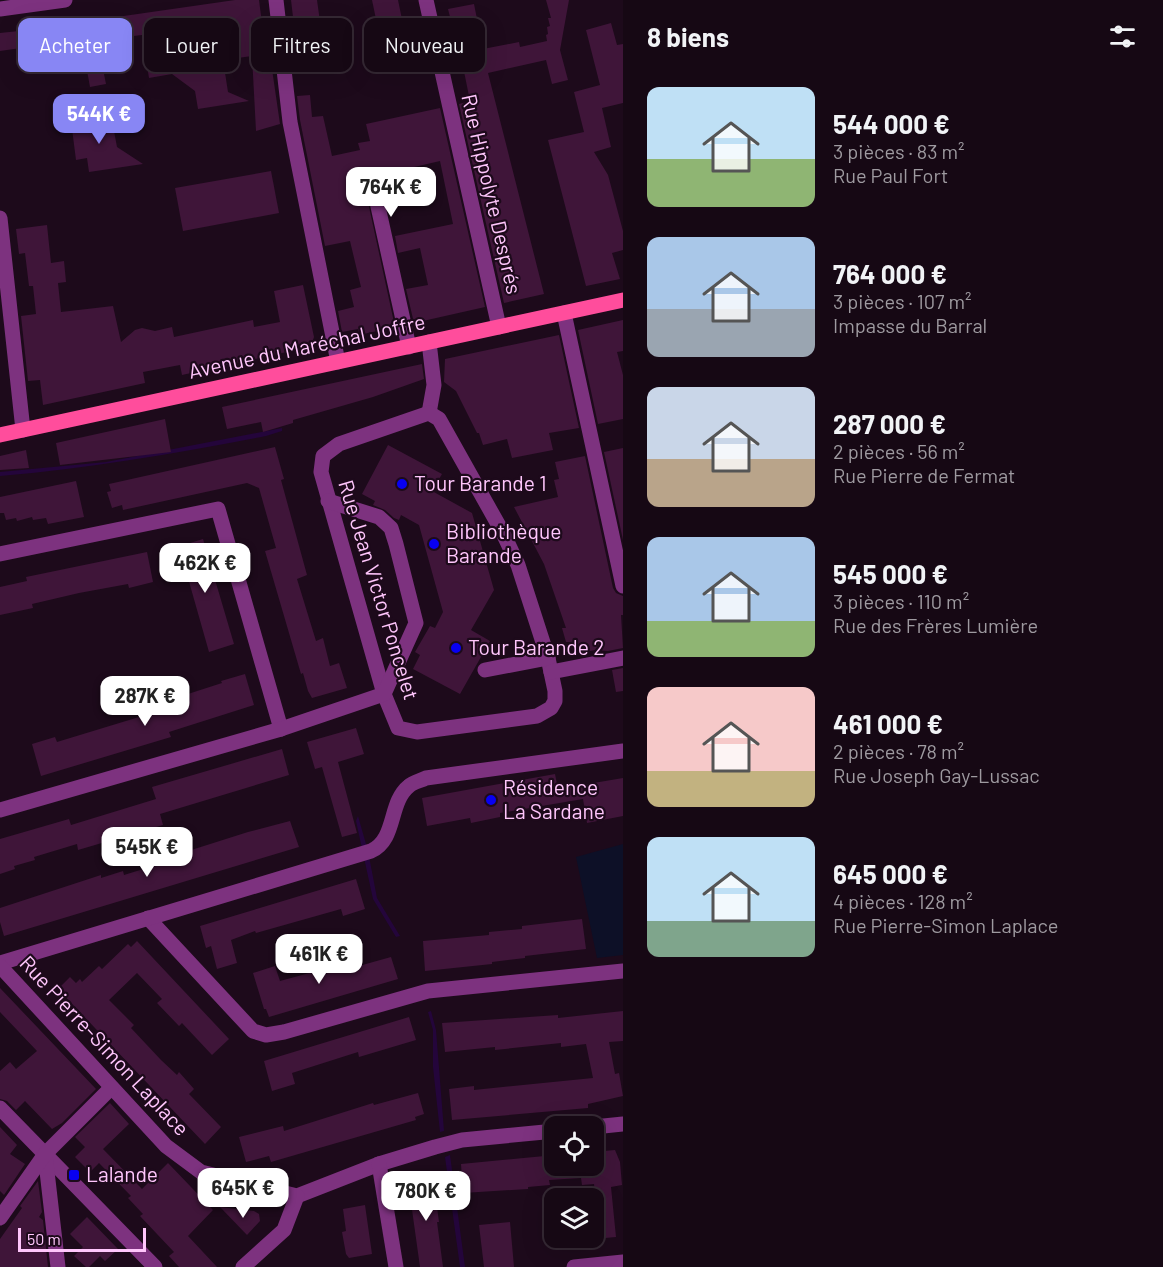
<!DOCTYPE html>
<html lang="fr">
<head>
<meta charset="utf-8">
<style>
  :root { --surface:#160814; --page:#231622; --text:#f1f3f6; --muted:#9e9aa0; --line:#352934; --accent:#8886f4 }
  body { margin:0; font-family:Barlow,sans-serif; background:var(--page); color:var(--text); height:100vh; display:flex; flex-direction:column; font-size:22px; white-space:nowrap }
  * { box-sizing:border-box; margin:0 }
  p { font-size:20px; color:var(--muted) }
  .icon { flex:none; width:33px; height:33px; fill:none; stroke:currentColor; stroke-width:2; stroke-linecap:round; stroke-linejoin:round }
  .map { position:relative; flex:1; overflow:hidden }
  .details { display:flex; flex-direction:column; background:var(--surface); width:540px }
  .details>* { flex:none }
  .hud { position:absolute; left:18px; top:18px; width:514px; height:54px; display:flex; gap:12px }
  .buttons { position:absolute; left:544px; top:1116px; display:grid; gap:12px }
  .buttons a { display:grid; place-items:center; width:60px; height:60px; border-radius:12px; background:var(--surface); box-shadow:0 6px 24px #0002,0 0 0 2px var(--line); font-size:30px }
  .scale { position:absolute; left:18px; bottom:15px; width:128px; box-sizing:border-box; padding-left:6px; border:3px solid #ffc6fc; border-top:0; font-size:16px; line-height:21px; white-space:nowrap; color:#ffc6fc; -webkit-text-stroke:4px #1d0a1b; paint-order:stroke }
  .price { position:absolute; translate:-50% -51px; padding:0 14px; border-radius:12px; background:#fff; color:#222; font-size:20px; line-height:39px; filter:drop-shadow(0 2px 3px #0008) }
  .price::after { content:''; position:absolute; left:50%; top:36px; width:18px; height:14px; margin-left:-9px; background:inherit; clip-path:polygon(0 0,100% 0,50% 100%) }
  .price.selected { background:var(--accent); color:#fff }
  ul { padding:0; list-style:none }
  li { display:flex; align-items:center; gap:18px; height:150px; padding:0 24px }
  li span { display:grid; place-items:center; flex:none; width:168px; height:120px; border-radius:12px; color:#555 }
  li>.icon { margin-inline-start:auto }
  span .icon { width:72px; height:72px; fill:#fffc; stroke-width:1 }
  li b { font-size:26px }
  h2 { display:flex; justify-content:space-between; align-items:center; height:72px; padding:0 24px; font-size:26px }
  .chip { padding:0 21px; border-radius:12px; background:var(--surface); box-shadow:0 6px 24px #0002,0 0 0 2px var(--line); font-size:21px; line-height:54px }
  .chip.selected { background:var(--accent); color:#fff }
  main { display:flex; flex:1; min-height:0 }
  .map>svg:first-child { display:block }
  .green { fill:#0d1027 }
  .water { fill:#24053b }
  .building { fill:#3f1539 }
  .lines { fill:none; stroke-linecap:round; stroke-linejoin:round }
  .minor { stroke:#7d327f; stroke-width:15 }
  .major { stroke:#ff4d9c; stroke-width:15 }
  .poi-dot { fill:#0800f1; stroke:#1d0a1b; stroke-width:2 }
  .labels { text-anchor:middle; stroke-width:4.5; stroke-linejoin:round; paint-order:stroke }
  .street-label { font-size:21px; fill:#ffc6fc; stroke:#1d0a1b }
  .poi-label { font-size:21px; fill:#ffc6fc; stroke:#1d0a1b; text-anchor:start }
</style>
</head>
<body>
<main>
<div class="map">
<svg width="623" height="1267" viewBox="0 0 623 1267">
  <rect width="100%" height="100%" fill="#1d0a1b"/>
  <!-- green -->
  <polygon class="green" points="623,844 623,955 597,958 576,857"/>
  <!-- water -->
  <g class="water">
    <path d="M282 428V431L266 436C178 453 90 468 0 476V472L106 462Z"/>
    <polygon points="358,816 368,851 377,898 400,936 396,937 373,899 356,821"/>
    <polygon points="431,1011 436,1030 444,1131 440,1132 433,1067 433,1030 428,1012"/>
    <polygon points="450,1155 465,1267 460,1267 445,1157"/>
  </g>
  <!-- building -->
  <g class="building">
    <polygon points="235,0 259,0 264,39 268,39 274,67 272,69 280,124 256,131 252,56 223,60 228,92 249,101 198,109 195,91 172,74 149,78 142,35 109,39 109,36 63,43 61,25"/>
    <polygon points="291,0 317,0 322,36 311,37 313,48 297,51"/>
    <polygon points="372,0 398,0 405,34 415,32 421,58 393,64 392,58 388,59 382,23 377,24"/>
    <polygon points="546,0 569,0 560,50 568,80 552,84 546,60 488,73 544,294 504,303 459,104 470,101 456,32 454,33 448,9 474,4 483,49 519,42 520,47 547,41 546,35 548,34 547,27 550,26 548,18 551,18"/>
    <polygon points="611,23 617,45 623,44 623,103 602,108 611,147 594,152 608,175 623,231 623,250 612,253 620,279 586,286 548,140 584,132 574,92 600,85 586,30"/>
    <polygon points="19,31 21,48 0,51 0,33"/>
    <polygon points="102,64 106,84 90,87 86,65"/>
    <polygon points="310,95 312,117 323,116 332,156 360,150 358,143 370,141 366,124 440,108 485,307 414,323 406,289 428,285 420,248 398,253 395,236 453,224 440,161 363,179 395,327 359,335 358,329 342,332 338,311 354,307 350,290 361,287 350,241 325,246 300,120 297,96"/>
    <polygon points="111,115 117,147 143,164 89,172 87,158 76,160 71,121"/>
    <polygon points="271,171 279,213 183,231 175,188"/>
    <polygon points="47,225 51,263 64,261 66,282 58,283 61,312 113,306 121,342 135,330 142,328 155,331 172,327 174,337 253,320 254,327 280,322 274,291 303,285 314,337 312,343 309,347 182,375 180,365 143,372 145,383 43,405 40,380 28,381 21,316 36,314 33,286 29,286 25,253 19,254 16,229"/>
    <polygon points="623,320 623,351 617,352 623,375 623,419 598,424 578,330"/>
    <polygon points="559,335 579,428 549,433 553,450 512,458 507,439 483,445 479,433 477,433 456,391 444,382 445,359"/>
    <polygon points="422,364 424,379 373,397 293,420 293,423 263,432 261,422 227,429 222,407"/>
    <polygon points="165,419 171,452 60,465 56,443"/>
    <polygon points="388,445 442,474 432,491 472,513 494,590 471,630 490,641 460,694 413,669 420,655 415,652 430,626 435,628 443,612 419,525 401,515 399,520 394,518 385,510 373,505 375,501 362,494"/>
    <polygon points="275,447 284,479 281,480 307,575 297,579 316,641 323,638 330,666 339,663 347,688 312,698 308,691 303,673 301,674 265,551 276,548 259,488 247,483 123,510 122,505 112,508 107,492 111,491 109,484"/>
    <polygon points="623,448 623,540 604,452"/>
    <polygon points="26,450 29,468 0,470 0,456"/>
    <polygon points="585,456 613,588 616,593 623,596 623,615 621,615 623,648 608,651 596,650 573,654 570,642 566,642 562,628 566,628 544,564 514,507 558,497 554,480 559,479 555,462"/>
    <polygon points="76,481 84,517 48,524 46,518 33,520 32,517 17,521 16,518 6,520 4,513 0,513 0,497"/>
    <polygon points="203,539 234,644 209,652 186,571 182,572 174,548"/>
    <polygon points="147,552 153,582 129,588 128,584 79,593 32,604 33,608 0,615 0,587 27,581 26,577"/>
    <polygon points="623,668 623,691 616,692 612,670"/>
    <polygon points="245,674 254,705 169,732 171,737 41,776 32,744 55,737 57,742 162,710 160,703 222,683 221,681"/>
    <polygon points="356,728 364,754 338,762 357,833 342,837 322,767 315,769 307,742"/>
    <polygon points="282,749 289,775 160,814 163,825 78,850 77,844 34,857 35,860 14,866 15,869 0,874 0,839 69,819 71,825 156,799 152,787"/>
    <polygon points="555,774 558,789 623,778 623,816 587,823 583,799 500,813 500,817 471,823 470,818 427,826 422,798"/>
    <polygon points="290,821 299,847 4,936 0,922 0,908 101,875 101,878 123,871 124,875 166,862 164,856 185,849 185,852 248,832"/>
    <polygon points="356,879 365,909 343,916 341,909 256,933 255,931 231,940 237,963 217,969 211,946 206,948 200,926"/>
    <polygon points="582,919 586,949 525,956 525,958 492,962 492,964 425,971 423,941 489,935 489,932 522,929 522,926"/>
    <polygon points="137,941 229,1039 212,1055 182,1023 179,1026 157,1003 162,999 137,973 109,1000 134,1025 131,1028 161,1060 177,1075 179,1072 194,1089 189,1094 221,1127 205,1144 58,989 70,977 76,983 80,979 82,982 99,966 102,969 128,944 131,947"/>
    <polygon points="391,957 398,979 269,1017 266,1009 264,1009 253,973 275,966 280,981 346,963 348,969"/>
    <polygon points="0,988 96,1089 62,1123 52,1129 25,1101 16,1110 7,1101 0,1099 0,1071 10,1062 16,1069 37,1051 0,1012"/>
    <polygon points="623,1011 623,1041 609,1042 615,1074 619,1073 623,1096 588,1104 588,1108 452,1120 449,1089 474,1086 474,1090 593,1078 586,1044 561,1047 561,1043 495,1050 495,1047 445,1052 442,1023 558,1015 558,1018"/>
    <polygon points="409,1017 416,1040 359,1057 358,1052 292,1073 295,1084 272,1091 264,1061"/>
    <polygon points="418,1093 424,1114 415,1117 416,1120 271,1162 269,1156 246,1162 239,1137 283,1126 284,1131 373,1103 374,1105"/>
    <polygon points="110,1103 129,1124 103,1149 142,1189 168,1163 213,1210 188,1236 217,1267 179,1267 169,1256 174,1252 140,1216 143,1214 128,1198 131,1196 99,1163 90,1172 75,1157 85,1147 75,1137"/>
    <polygon points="0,1127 17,1145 10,1154 25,1164 4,1195 0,1191"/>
    <polygon points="615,1150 620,1162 622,1185 611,1187 616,1237 594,1239 594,1212 597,1211 594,1184 582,1185 581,1178 549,1180 550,1185 528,1187 528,1189 463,1193 461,1164 555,1155 555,1166 594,1166 594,1152"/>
    <polygon points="433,1177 439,1222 437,1222 443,1267 420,1267 408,1181"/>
    <polygon points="38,1181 42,1212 39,1217 43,1220 48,1267 0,1267 0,1239 22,1208 20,1206"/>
    <polygon points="365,1205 372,1254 349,1258 346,1254 342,1232 346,1231 343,1209"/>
    <polygon points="220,1207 254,1211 259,1214 260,1221 247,1235"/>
    <polygon points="87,1217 118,1249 105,1261 100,1256 89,1267 86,1267 74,1256 83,1247 70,1234"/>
    <polygon points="510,1222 514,1267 484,1267 479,1225"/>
  </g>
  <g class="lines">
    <!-- minor -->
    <g class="minor">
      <polyline points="276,0 290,122 338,362"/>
      <polyline points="426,0 499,327"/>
      <polyline points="0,9 65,0"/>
      <polyline points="375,193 409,347"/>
      <polyline points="0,218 23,430"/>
      <polyline points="564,313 623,586"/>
      <polyline points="429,342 434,385 429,413"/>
      <polygon points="429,413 439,419 503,533 518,565 548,658 555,691 555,701 551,708 537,716 417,732 398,728 384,694 321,472 323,456 339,444"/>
      <polyline points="0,554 218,509 281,729"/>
      <polyline points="485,670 548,658"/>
      <polyline points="551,672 623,658"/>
      <polyline points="0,810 281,729 384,694 416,623 396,544 391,528 379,517 328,501"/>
      <polyline points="148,918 253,1031 266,1035 284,1032 428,991 623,971"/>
      <path d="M0 963 371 851C397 839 388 803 409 786 413 782 420 781 426 778L623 751"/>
      <polyline points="0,966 166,1146 201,1172 297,1196 379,1164 435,1147 462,1140 555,1131"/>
      <polyline points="0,1108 155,1267"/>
      <polyline points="594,1127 623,1124"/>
      <polyline points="45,1154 58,1267"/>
      <polyline points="379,1164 396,1267"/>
      <polyline points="0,1218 45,1154 111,1088"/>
      <polyline points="243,1267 284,1230 297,1196"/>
      <polyline points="574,1267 623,1262"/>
    </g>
    <!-- major -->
    <polyline class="major" points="0,435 623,300"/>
  </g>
  <!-- markers -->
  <g class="poi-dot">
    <circle cx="402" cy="484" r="6"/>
    <circle cx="434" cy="544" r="6"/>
    <circle cx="456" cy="648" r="6"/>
    <circle cx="491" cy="800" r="6"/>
    <rect x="68" y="1169" width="12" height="12" rx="3"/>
  </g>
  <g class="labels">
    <!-- street labels -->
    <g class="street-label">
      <text transform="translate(491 194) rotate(77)" y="7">Rue Hippolyte Després</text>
      <text transform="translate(307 347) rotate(-12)" y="7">Avenue du Maréchal Joffre</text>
      <text transform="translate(378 590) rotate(73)" y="7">Rue Jean Victor Poncelet</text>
      <text transform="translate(104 1046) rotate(47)" y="7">Rue Pierre-Simon Laplace</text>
    </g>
    <!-- poi labels -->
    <g class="poi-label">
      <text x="414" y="491">Tour Barande 1</text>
      <text x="446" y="539">Bibliothèque<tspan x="446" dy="24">Barande</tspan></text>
      <text x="468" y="655">Tour Barande 2</text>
      <text x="503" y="795">Résidence<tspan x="503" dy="24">La Sardane</tspan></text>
      <text x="86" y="1182">Lalande</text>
    </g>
  </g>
</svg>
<div class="buttons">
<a><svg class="icon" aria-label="locate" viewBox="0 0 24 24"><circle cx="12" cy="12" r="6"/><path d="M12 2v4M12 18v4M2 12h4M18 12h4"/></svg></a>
<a><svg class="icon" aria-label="layers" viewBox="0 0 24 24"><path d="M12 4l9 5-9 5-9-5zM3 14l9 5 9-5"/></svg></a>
</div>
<div class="scale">50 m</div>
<b class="price selected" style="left:99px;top:145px">544K €</b>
<b class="price" style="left:391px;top:218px">764K €</b>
<b class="price" style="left:205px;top:594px">462K €</b>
<b class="price" style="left:145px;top:727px">287K €</b>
<b class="price" style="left:147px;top:878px">545K €</b>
<b class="price" style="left:319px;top:985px">461K €</b>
<b class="price" style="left:243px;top:1219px">645K €</b>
<b class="price" style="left:426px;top:1222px">780K €</b>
<div class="hud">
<a class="chip selected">Acheter</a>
<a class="chip">Louer</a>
<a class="chip">Filtres</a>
<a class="chip">Nouveau</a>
</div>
</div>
<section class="details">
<h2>8 biens<svg class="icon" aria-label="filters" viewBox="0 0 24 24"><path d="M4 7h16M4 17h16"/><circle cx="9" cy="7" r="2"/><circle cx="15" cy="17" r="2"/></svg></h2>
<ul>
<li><span style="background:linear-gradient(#bfe0f5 60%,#8fb573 0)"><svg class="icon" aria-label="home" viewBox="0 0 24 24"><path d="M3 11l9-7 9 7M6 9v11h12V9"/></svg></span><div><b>544 000 €</b><p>3 pièces · 83 m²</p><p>Rue Paul Fort</p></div></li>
<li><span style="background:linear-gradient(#a9c7e8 60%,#9aa5b1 0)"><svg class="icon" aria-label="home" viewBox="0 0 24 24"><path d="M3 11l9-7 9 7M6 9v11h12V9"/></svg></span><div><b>764 000 €</b><p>3 pièces · 107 m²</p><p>Impasse du Barral</p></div></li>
<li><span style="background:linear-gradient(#c9d6e8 60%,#b9a48a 0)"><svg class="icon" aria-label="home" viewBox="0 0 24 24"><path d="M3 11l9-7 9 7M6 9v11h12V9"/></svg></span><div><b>287 000 €</b><p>2 pièces · 56 m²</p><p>Rue Pierre de Fermat</p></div></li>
<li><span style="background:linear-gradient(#a9c7e8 70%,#8fb573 0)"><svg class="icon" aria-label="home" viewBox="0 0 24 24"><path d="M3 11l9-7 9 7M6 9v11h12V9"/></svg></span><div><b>545 000 €</b><p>3 pièces · 110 m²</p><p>Rue des Frères Lumière</p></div></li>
<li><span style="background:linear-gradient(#f6c9c9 70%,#c2b280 0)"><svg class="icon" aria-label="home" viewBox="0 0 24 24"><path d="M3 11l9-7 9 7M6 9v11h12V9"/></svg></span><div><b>461 000 €</b><p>2 pièces · 78 m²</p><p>Rue Joseph Gay-Lussac</p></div></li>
<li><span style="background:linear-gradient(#bfe0f5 70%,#7fa58c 0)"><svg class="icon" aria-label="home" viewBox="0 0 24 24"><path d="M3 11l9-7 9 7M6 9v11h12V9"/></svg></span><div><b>645 000 €</b><p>4 pièces · 128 m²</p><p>Rue Pierre-Simon Laplace</p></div></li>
</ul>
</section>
</main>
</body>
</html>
